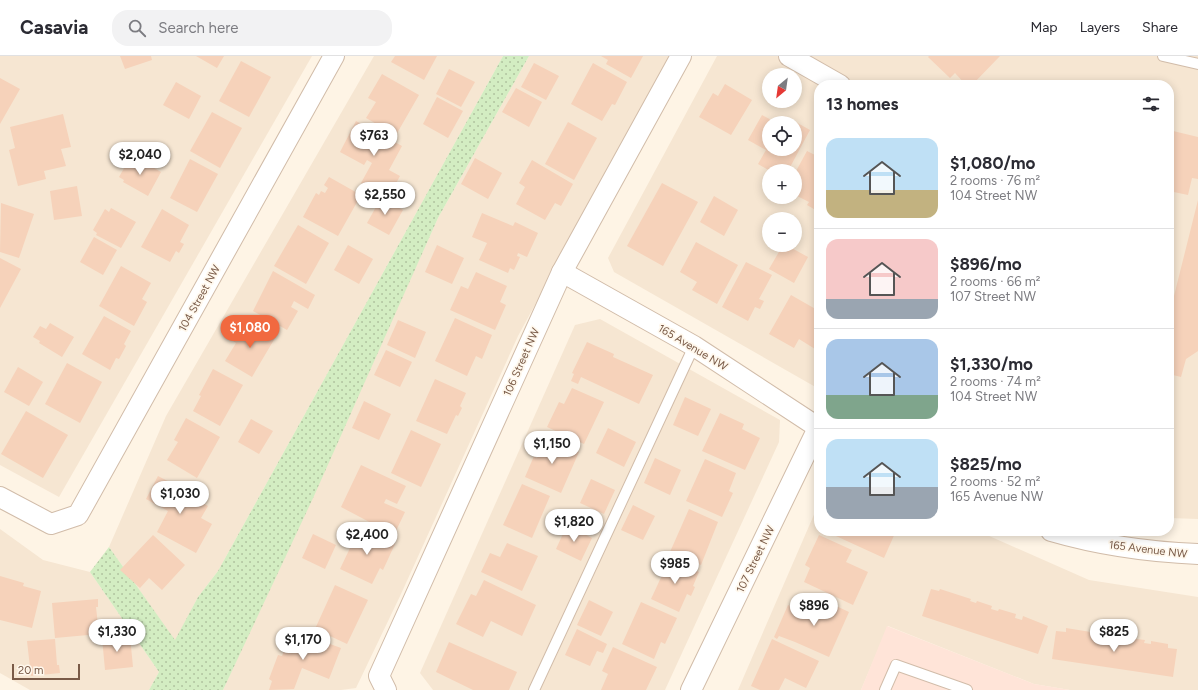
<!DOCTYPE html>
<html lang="en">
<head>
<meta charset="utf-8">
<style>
  :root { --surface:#fff; --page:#f2f2f3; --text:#2b2b33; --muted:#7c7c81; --line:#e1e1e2; --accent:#f16940 }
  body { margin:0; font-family:Figtree,sans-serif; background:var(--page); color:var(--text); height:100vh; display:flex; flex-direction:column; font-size:15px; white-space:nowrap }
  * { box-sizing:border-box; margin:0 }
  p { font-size:13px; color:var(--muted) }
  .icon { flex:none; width:22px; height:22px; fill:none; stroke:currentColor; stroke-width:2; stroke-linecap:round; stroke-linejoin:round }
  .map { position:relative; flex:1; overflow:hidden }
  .sheet { position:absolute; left:814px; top:24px; width:360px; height:456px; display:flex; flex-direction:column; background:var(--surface); border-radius:16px; box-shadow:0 2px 10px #0003 }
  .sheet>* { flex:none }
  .needle { width:26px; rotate:209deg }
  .tools { position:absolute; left:762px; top:12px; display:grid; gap:8px }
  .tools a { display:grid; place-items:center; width:40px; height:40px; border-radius:50%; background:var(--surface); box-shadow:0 2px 10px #0003; font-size:20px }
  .scale { position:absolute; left:12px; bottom:10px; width:68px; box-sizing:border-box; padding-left:4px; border:2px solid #795a47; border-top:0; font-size:11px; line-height:14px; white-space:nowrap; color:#795a47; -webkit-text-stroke:3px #fff8ed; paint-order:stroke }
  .price { position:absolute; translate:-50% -34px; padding:0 9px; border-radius:14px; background:#fff; color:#222; font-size:13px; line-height:26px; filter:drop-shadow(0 1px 2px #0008) }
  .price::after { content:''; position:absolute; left:50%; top:24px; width:12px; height:9px; margin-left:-6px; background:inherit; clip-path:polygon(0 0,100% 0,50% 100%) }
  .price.current { background:var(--accent); color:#fff }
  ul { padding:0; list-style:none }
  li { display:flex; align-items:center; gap:12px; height:100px; padding:0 12px }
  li+li { border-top:1px solid var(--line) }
  li span { display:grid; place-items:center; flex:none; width:112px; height:80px; border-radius:12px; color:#555 }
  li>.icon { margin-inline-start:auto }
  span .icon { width:48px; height:48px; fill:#fffc; stroke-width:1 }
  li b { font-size:17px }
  h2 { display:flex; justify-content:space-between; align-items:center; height:48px; padding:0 12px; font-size:17px }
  header { display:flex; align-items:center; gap:24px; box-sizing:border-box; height:56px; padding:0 20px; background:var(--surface); border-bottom:1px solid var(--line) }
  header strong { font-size:19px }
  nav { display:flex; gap:22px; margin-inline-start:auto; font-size:14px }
  .search { width:280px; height:36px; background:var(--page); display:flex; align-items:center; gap:10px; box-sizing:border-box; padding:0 14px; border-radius:16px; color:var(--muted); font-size:15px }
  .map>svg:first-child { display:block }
  .residential { fill:#f6e6d2; fill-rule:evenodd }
  .commercial { fill:#ffe4d8 }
  .park { fill:url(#park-dots) }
  .building { fill:#f6d2ba }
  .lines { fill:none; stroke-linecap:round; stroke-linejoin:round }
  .service-casing { stroke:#d1bca9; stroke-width:12 }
  .minor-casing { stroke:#d1bca9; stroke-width:22 }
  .service { stroke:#fff; stroke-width:10 }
  .minor { stroke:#fff; stroke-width:20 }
  .labels { text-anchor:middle; stroke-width:3.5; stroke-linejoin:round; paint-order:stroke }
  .street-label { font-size:11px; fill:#795a47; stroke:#fff8ed }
</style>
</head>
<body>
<header>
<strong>Casavia</strong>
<div class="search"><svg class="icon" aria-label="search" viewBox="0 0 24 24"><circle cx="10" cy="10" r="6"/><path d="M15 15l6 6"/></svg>Search here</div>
<nav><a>Map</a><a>Layers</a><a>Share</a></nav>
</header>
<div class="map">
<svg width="1198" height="634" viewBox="0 0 1198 634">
  <defs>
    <pattern id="park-dots" width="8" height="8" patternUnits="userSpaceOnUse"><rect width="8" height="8" fill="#d3edc2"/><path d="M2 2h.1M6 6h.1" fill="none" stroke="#b0c39f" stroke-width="1.8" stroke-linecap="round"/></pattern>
  </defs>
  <rect width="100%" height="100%" fill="#fef4e5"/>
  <!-- residential -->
  <g class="residential">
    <polygon points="0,0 312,0 59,441 0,409"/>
    <polygon points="374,0 503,0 218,515 198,541 175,585 109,491 166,360"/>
    <polygon points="529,0 670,0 518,280 401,538 356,632 341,634 223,634 438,162"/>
    <path d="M717 0H1198V463L1169 462V29H819V333L614 216 608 202ZM769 19H795V45H769ZM769 67H795V93H769ZM769 115H795V141H769ZM769 163H795V189H769Z"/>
    <polygon points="600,263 780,364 779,386 665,634 433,634 420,617 575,269"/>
    <polygon points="819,447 819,475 978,475 1089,524 1198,541 1198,634 1070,634 1034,628 888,570 861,634 738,634"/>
    <polygon points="0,473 43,504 90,516 159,616 149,634 30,634 0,617"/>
  </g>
  <!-- commercial -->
  <polygon class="commercial" points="887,570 1034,628 1070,634 861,634"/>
  <!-- park -->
  <polygon class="park" points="503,0 529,0 438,162 314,440 223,634 149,634 159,616 90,516 109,491 175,584 198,541 218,515"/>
  <!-- building -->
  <g class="building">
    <polygon points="120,0 151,0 152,4 125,13"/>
    <polygon points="196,0 224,0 217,12"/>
    <polygon points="395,0 437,0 424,24 391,6"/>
    <polygon points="601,0 643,0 631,22 606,8 608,4"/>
    <polygon points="929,0 1000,0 972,29 966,29 955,17 950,22 928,1"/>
    <polygon points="241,5 271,21 249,61 219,45"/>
    <polygon points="534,7 559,20 546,44 521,31"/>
    <polygon points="593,7 627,26 615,49 612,48 602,65 571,48"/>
    <polygon points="449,13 475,26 461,51 436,38"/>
    <polygon points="382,18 419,39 396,79 366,62 376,46 368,42"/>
    <polygon points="0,22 20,33 0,68"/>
    <polygon points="176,26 201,40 189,63 163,49"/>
    <polygon points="725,28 752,44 731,79 699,61 713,37 718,40"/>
    <polygon points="516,32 542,46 529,71 502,56"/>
    <polygon points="437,41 463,55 448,82 423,68"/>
    <polygon points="212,56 242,72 220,112 190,95"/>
    <polygon points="63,58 71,91 61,93 66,110 44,115 46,123 18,130 9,94 15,92 10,71"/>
    <polygon points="762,59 777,67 769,67 769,93 795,93 795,67 781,67 785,60 810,74 788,115 770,115 758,108 766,94 748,84"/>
    <polygon points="356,65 402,90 389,114 400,120 388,142 361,127 372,107 367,104 364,109 340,96"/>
    <polygon points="568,66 597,82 574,124 545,108"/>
    <polygon points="1169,74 1198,81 1198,123 1192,122 1188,139 1169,135"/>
    <polygon points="807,95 819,101 819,156 807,149 809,146 795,139 795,117"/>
    <polygon points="137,102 161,116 148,140 123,126 124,124 119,121 127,107 133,110"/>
    <polygon points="475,102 502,117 488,143 461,128"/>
    <polygon points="190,103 218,118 197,156 170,142"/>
    <polygon points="532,104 573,128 561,150 555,147 545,164 516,148 525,131 519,127"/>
    <polygon points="329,121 361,139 338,180 303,161 316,137 319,139 321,135 325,137 328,132 324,129"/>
    <polygon points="662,127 698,146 663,210 627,190"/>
    <polygon points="77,130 82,160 54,164 50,135"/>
    <polygon points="714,140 738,154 724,180 700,166"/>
    <polygon points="381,142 403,154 389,179 367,167"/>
    <polygon points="1198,144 1198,295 1186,303 1181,321 1169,318 1169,260"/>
    <polygon points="1,147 34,158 19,202 0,196"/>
    <polygon points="111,152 136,166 121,192 96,179 97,177 93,174 105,153 109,156"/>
    <polygon points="162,153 189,169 180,186 184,188 179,197 176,195 170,206 141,191"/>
    <polygon points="482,157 513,170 515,166 538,177 527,201 518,197 517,200 520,201 514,214 510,212 508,217 479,204 487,187 472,181"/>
    <polygon points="298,169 329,187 306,228 274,210"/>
    <polygon points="94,181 117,194 103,219 80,206"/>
    <polygon points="696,186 738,209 717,248 692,234 697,226 680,216"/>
    <polygon points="348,189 373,203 359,228 334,214"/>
    <polygon points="437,189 464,202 452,228 425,216"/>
    <polygon points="783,189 786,189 808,201 794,227 769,213"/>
    <polygon points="0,202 21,213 0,252"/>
    <polygon points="746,206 772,219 759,243 764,245 760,253 755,251 748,265 722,251"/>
    <polygon points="121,210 151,227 142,243 147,246 134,270 99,250"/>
    <polygon points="273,215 315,239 308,253 294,245 291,251 298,255 287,274 253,255"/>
    <polygon points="476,216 507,230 500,246 506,249 495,274 450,254 461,230 468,233"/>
    <polygon points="791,239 819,255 819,286 815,293 799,283 794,292 769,278"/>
    <polygon points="104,260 131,275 124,288 126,290 119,303 116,302 110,314 82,298"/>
    <polygon points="455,262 492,279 482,303 476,300 467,320 435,305"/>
    <polygon points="398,264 426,276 415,302 387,289"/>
    <polygon points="245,265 275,282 252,321 225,305 236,287 233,285"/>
    <polygon points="50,267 74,281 62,301 39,287 40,285 33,281 40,270 46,273"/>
    <polygon points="587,286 614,298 613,301 653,319 639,348 581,321 578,328 571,325 574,318 572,317"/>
    <polygon points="386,294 412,306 400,331 374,319"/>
    <polygon points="67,307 102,326 80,367 45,348"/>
    <polygon points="18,311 43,326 29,350 4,336"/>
    <polygon points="213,313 243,329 220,370 193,355 201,340 199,339"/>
    <polygon points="435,323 466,337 460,350 462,352 458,360 456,359 447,378 416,365"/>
    <polygon points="572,332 604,346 584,388 547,371 559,346 564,348"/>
    <polygon points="685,341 711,353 698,380 673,369"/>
    <polygon points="364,345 391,358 379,384 352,372"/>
    <polygon points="26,355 68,379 43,422 1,398"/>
    <polygon points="720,357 744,368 742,373 760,382 745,414 702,395"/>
    <polygon points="186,362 220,381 197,422 167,404 178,386 174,384"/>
    <polygon points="251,363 273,375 259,398 238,386"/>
    <polygon points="608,372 636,386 624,411 596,397"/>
    <polygon points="411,374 441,388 421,431 391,417"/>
    <polygon points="546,381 579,396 561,437 525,421 534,400 537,402"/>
    <polygon points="655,402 681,414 670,439 644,427"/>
    <polygon points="705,403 736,417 729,435 733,437 722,461 686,445"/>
    <polygon points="361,409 406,430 397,448 386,443 384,447 405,456 394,479 341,451"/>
    <polygon points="158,420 185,434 183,437 208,450 201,462 212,468 196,497 157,476 168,455 146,443"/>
    <polygon points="591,423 615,434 604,458 580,447"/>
    <polygon points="522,428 550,440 532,482 503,469"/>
    <polygon points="633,449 655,460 643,484 621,474"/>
    <polygon points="689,453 718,466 701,509 670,496"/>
    <polygon points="567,469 592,482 581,505 556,493"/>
    <polygon points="360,471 395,488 383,514 380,512 372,528 340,513"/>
    <polygon points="825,475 896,475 884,502"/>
    <polygon points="313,478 336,489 325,513 302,502"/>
    <polygon points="153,479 185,509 162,534 149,522 140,532 120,514"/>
    <polygon points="819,479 852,494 846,506 868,516 853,549 804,526 810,512 805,509"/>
    <polygon points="507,487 538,500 522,535 481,516 490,497 500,501"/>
    <polygon points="670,502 699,516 693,530 695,531 691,540 687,538 679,556 651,543"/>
    <polygon points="0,520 24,527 23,530 41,535 32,572 0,564"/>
    <polygon points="484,524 536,549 522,580 491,565 483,581 456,568 471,538 476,540"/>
    <polygon points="335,529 368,544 347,588 315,573"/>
    <polygon points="931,533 939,535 940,533 971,543 970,545 976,547 977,545 992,550 991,553 998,555 999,553 1016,558 1015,562 1022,564 1023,560 1048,570 1038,598 922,560"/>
    <polygon points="819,542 849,556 829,601 795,586 779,580 777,583 774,581 788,549 811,559"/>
    <polygon points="98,543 98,551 96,551 99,578 55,582 52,547"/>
    <polygon points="589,544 613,556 601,580 577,569"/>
    <polygon points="641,546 677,562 665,588 661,586 654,603 622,588"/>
    <polygon points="1066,572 1097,577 1096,581 1103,582 1103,578 1122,581 1121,585 1127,586 1128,582 1145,584 1144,587 1151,588 1151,585 1168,588 1168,592 1177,593 1173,621 1052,603 1056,575 1066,576"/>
    <polygon points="577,573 607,588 603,597 597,595 590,610 565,599"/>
    <polygon points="292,574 341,592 329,623 302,612 294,633 269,634 272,625 269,623 278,599 282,600"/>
    <polygon points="130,580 133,611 105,614 102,582"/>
    <polygon points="55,583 57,609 59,609 60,617 31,620 27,585"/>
    <polygon points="772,583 819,605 806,632 785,622 779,634 760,634 751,630"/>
    <polygon points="449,586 517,616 509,634 473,634 436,616"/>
    <polygon points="613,591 657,611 646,634 601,634 608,618 602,615"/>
  </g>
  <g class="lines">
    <!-- service casing -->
    <g class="service-casing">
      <g id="service">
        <polyline points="1163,0 1198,8"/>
        <polyline points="534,634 694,290"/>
        <polyline points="885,634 896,609 967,634"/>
      </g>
    </g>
    <!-- minor casing -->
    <g class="minor-casing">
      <g id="minor">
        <polyline points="789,0 840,29"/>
        <polyline points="562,216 694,290 819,372"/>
        <polyline points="0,441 51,468 78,459 334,0"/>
        <path d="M1051 475C1099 489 1148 496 1198 498"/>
        <polyline points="386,634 379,620 562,216 681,0"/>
        <polyline points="691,634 818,372"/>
      </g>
    </g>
    <!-- service -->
    <use href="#service" class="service"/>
    <!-- minor -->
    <use href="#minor" class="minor"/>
  </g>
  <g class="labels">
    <!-- street labels -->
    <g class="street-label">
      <text transform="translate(199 242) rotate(-61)" y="4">104 Street NW</text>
      <text transform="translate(693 291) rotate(31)" y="4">165 Avenue NW</text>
      <text transform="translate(521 306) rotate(-66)" y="4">106 Street NW</text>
      <text transform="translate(1148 493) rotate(7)" y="4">165 Avenue NW</text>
      <text transform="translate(755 503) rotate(-64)" y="4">107 Street NW</text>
    </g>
  </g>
</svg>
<div class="tools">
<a><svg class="needle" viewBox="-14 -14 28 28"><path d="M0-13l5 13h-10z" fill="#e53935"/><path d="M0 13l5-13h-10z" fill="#7c7c81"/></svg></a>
<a><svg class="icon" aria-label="locate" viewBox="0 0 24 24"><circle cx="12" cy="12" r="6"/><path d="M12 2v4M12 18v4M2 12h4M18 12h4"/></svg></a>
<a>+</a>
<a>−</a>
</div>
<div class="scale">20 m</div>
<b class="price" style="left:374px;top:101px">$763</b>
<b class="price" style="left:140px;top:120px">$2,040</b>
<b class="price" style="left:385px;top:160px">$2,550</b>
<b class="price current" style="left:250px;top:293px">$1,080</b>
<b class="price" style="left:552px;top:409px">$1,150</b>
<b class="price" style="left:180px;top:459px">$1,030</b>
<b class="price" style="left:574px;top:487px">$1,820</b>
<b class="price" style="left:367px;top:500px">$2,400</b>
<b class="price" style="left:675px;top:529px">$985</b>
<b class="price" style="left:814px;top:571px">$896</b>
<b class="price" style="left:117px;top:597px">$1,330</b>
<b class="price" style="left:1114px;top:597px">$825</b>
<b class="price" style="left:303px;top:605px">$1,170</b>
<section class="sheet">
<h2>13 homes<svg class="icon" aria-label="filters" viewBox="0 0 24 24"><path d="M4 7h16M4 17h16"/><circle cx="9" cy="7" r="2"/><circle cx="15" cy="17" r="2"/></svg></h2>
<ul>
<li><span style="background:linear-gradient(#bfe0f5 65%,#c2b280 0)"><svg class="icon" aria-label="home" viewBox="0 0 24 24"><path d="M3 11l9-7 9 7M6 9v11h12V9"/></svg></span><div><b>$1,080/mo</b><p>2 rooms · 76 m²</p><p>104 Street NW</p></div></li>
<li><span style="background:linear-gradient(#f6c9c9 75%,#9aa5b1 0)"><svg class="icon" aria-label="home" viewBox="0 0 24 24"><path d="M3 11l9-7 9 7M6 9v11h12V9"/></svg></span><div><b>$896/mo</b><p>2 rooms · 66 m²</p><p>107 Street NW</p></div></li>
<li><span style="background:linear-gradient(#a9c7e8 70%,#7fa58c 0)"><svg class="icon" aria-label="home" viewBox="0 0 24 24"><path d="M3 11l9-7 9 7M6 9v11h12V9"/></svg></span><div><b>$1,330/mo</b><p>2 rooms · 74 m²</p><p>104 Street NW</p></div></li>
<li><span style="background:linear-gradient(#bfe0f5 60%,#9aa5b1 0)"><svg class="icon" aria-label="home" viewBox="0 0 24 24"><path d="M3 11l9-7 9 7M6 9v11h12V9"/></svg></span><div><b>$825/mo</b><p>2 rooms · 52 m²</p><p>165 Avenue NW</p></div></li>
</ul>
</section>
</div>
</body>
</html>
